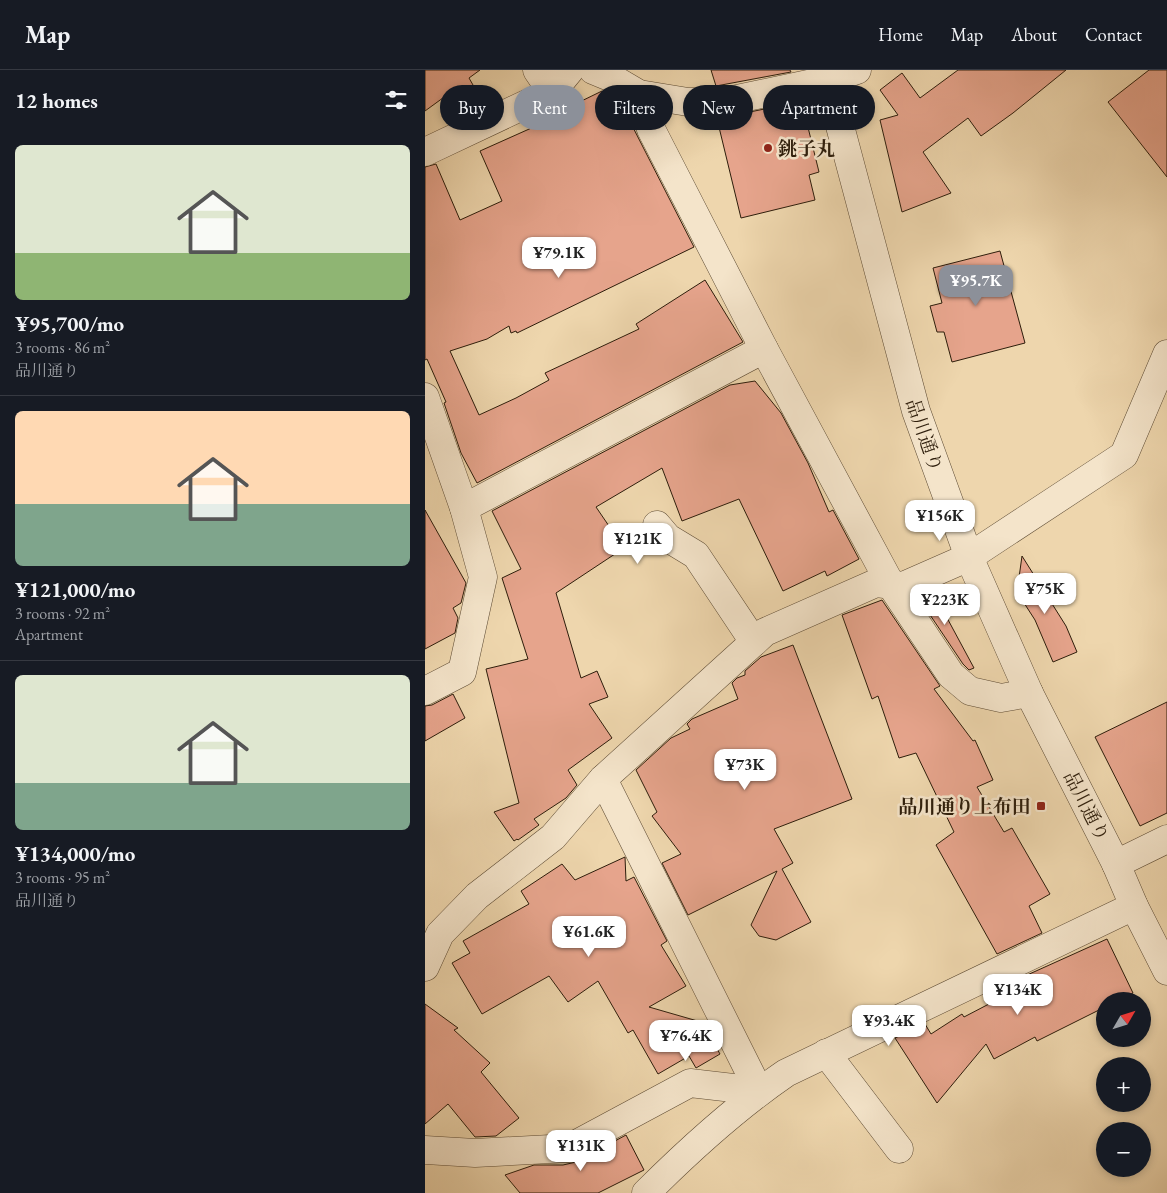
<!DOCTYPE html>
<html lang="en">
<head>
<meta charset="utf-8">
<style>
  :root { --surface:#171b24; --page:#242831; --text:#f1f3f6; --muted:#9ea1a6; --line:#363941; --accent:#8c9099 }
  body { margin:0; font-family:"EB Garamond","Noto Serif JP",serif; background:var(--page); color:var(--text); height:100vh; display:flex; flex-direction:column; font-size:19px; white-space:nowrap }
  * { box-sizing:border-box; margin:0 }
  p { font-size:16px; color:var(--muted) }
  .icon { flex:none; width:28px; height:28px; fill:none; stroke:currentColor; stroke-width:2; stroke-linecap:round; stroke-linejoin:round }
  .map { position:relative; flex:1; overflow:hidden }
  .details { display:flex; flex-direction:column; background:var(--surface); width:425px }
  .details>* { flex:none }
  .top-card { position:absolute; left:15px; top:15px; width:475px; height:45px; display:flex; gap:10px }
  .needle { width:32px; rotate:51deg }
  .fabs { position:absolute; left:671px; top:922px; display:grid; gap:10px }
  .fabs a { display:grid; place-items:center; width:55px; height:55px; border-radius:50%; background:var(--surface); box-shadow:0 2px 8px #0003; font-size:25px }
  .price { position:absolute; translate:-50% -42px; padding:0 11px; border-radius:10px; background:#fff; color:#222; font-size:16px; line-height:32px; filter:drop-shadow(0 1px 2px #0008) }
  .price::after { content:''; position:absolute; left:50%; top:30px; width:15px; height:11px; margin-left:-8px; background:inherit; clip-path:polygon(0 0,100% 0,50% 100%) }
  .price.selected { background:var(--accent); color:#fff }
  ul { padding:0; list-style:none }
  li { display:grid; align-content:center; gap:10px; height:265px; padding:0 15px }
  li+li { border-top:1px solid var(--line) }
  li span { display:grid; place-items:center; height:155px; border-radius:8px; color:#555 }
  li>.icon { margin-inline-start:auto }
  span .icon { width:90px; height:90px; fill:#fffc; stroke-width:1 }
  li b { font-size:21px }
  h2 { display:flex; justify-content:space-between; align-items:center; height:60px; padding:0 15px; font-size:21px }
  .pill { padding:0 18px; border-radius:22px; background:var(--surface); box-shadow:0 2px 8px #0003; font-size:18px; line-height:45px }
  .pill.selected { background:var(--accent); color:#fff }
  header { display:flex; align-items:center; gap:30px; box-sizing:border-box; height:70px; padding:0 25px; background:var(--surface); border-bottom:1px solid var(--line) }
  header strong { font-size:24px }
  nav { display:flex; gap:28px; margin-inline-start:auto; font-size:18px }
  main { display:flex; flex:1; min-height:0 }
  .map>svg:first-child { display:block }
  .building { fill:#e6a48c; stroke:#2d1d0b }
  .lines { fill:none; stroke-linecap:round; stroke-linejoin:round }
  .minor-casing { stroke:#5d4b34; stroke-width:29 }
  .minor { stroke:#f4e4ca; stroke-width:28 }
  .poi-dot { fill:#8f2418; stroke:#f4e4ca; stroke-width:2 }
  .labels { text-anchor:middle; stroke-width:5; stroke-linejoin:round; paint-order:stroke }
  .poi-label { font-size:19px; font-weight:bold; fill:#2d1d0b; stroke:#f4e4ca; text-anchor:start }
  .street-label { font-size:19px; fill:#2d1d0b; stroke:#f4e4ca }
</style>
</head>
<body>
<header>
<strong>Map</strong>
<nav><a>Home</a><a>Map</a><a>About</a><a>Contact</a></nav>
</header>
<main>
<section class="details">
<h2>12 homes<svg class="icon" aria-label="filters" viewBox="0 0 24 24"><path d="M4 7h16M4 17h16"/><circle cx="9" cy="7" r="2"/><circle cx="15" cy="17" r="2"/></svg></h2>
<ul>
<li><span style="background:linear-gradient(#dfe7d0 70%,#8fb573 0)"><svg class="icon" aria-label="home" viewBox="0 0 24 24"><path d="M3 11l9-7 9 7M6 9v11h12V9"/></svg></span><div><b>¥95,700/mo</b><p>3 rooms · 86 m²</p><p>品川通り</p></div></li>
<li><span style="background:linear-gradient(#ffd9b3 60%,#7fa58c 0)"><svg class="icon" aria-label="home" viewBox="0 0 24 24"><path d="M3 11l9-7 9 7M6 9v11h12V9"/></svg></span><div><b>¥121,000/mo</b><p>3 rooms · 92 m²</p><p>Apartment</p></div></li>
<li><span style="background:linear-gradient(#dfe7d0 70%,#7fa58c 0)"><svg class="icon" aria-label="home" viewBox="0 0 24 24"><path d="M3 11l9-7 9 7M6 9v11h12V9"/></svg></span><div><b>¥134,000/mo</b><p>3 rooms · 95 m²</p><p>品川通り</p></div></li>
</ul>
</section>
<div class="map">
<svg width="742" height="1123" viewBox="0 0 742 1123">
  <rect width="100%" height="100%" fill="#eed6ad"/>
  <filter id="stains"><feTurbulence type="fractalNoise" baseFrequency=".004" numOctaves="4"/><feColorMatrix values="0 0 0 0 .2 0 0 0 0 .09 0 0 0 0 .02 0 0 0 .5 -.17"/></filter>
  <radialGradient id="worn" r=".72"><stop offset=".6" stop-color="#630" stop-opacity="0"/><stop offset="1" stop-color="#630" stop-opacity=".3"/></radialGradient>
  <!-- building -->
  <g class="building">
    <polygon points="0,0 55,0 44,8 48,15 26,32 22,25 0,41"/>
    <polygon points="286,0 365,0 366,2 291,16"/>
    <polygon points="533,0 641,0 588,43 556,66 543,48 498,82 526,123 477,142 455,50 473,45 455,20 477,3 495,28"/>
    <polygon points="724,0 742,0 742,107 683,32"/>
    <polygon points="177,21 194,30 269,177 92,263 91,261 86,263 84,256 62,269 25,281 54,345 91,328 124,310 120,303 214,259 211,254 280,210 318,272 52,413 36,383 19,333 21,332 2,289 0,290 0,97 11,94 35,150 77,131 55,81 140,43 138,40"/>
    <polygon points="374,32 374,34 377,33 394,102 384,105 390,130 316,148 293,53 301,51 300,47"/>
    <polygon points="575,181 600,273 527,292 519,262 512,262 505,236 517,233 508,198"/>
    <polygon points="330,311 356,343 383,393 404,442 408,440 434,489 402,506 400,501 358,521 314,429 257,451 237,398 171,437 199,478 131,523 156,608 172,601 183,627 164,634 187,668 143,700 152,715 141,728 109,749 114,755 93,770 92,769 89,771 69,742 94,733 61,599 103,589 77,508 96,499 67,441 305,315"/>
    <polygon points="0,440 41,513 36,533 28,538 33,548 30,563 0,579"/>
    <polygon points="597,486 641,556 652,582 628,592 610,550 592,522"/>
    <polygon points="507,520 549,598 544,600 538,594 493,527"/>
    <polygon points="457,530 515,616 509,619 548,671 550,670 568,710 552,717 579,762 587,758 625,824 604,836 617,863 572,884 511,775 529,762 491,683 474,688 453,626 447,629 417,545"/>
    <polygon points="368,575 427,729 349,759 368,793 357,799 386,852 351,870 334,866 326,855 352,801 263,845 237,793 256,784 227,746 232,742 211,700 246,668 265,659 262,654 267,649 313,629 307,613 312,608 320,605 320,601 336,587"/>
    <polygon points="28,624 40,648 0,671 0,636 7,635"/>
    <polygon points="742,632 742,743 715,756 670,667"/>
    <polygon points="200,787 201,811 209,807 242,871 236,875 261,916 224,937 276,952 295,984 271,998 264,986 233,1004 208,960 203,963 173,911 143,932 124,906 57,944 27,893 45,883 38,871 104,834 96,821 137,794 150,810"/>
    <polygon points="682,869 708,923 692,931 680,931 680,937 612,971 610,967 569,989 561,974 512,1033 470,968 500,954 506,964 537,944 539,947 585,923 580,915"/>
    <polygon points="0,934 33,958 29,960 65,993 56,1002 94,1048 71,1066 50,1067 23,1034 0,1054"/>
    <polygon points="201,1065 219,1100 173,1123 95,1123 80,1105 109,1095 138,1095 151,1092"/>
  </g>
  <g class="lines">
    <!-- minor casing -->
    <g class="minor-casing">
      <g id="minor">
        <polyline points="112,0 127,22"/>
        <polyline points="168,0 185,7 214,24 263,32 298,32 402,10 432,0"/>
        <polyline points="400,0 491,341 544,487 604,623 691,794 709,836 742,901"/>
        <polyline points="214,24 226,59 339,279 466,515 526,605 545,621 576,628 604,623"/>
        <polyline points="0,82 127,22 145,0"/>
        <polyline points="0,327 39,438 58,507 37,602 0,621"/>
        <polyline points="39,438 339,279"/>
        <polyline points="232,455 243,468 271,485 329,572"/>
        <polyline points="178,709 334,1021"/>
        <polyline points="691,794 742,769"/>
        <polyline points="0,897 15,864 52,826 128,767 178,709 340,562 451,513 478,516 544,487 699,385 742,284"/>
        <polyline points="401,983 474,1079"/>
        <polyline points="0,1080 50,1083 144,1078 265,1013 334,1021"/>
        <path d="M221 1123C265 1079 310 1038 361 1003L709 836"/>
      </g>
    </g>
    <!-- minor -->
    <use href="#minor" class="minor"/>
  </g>
  <!-- markers -->
  <g class="poi-dot">
    <circle cx="343" cy="78" r="5"/>
    <rect x="611" y="731" width="10" height="10" rx="2.5"/>
  </g>
  <g class="labels">
    <!-- poi labels -->
    <g class="poi-label">
      <text x="353" y="85">銚子丸</text>
      <text x="606" y="743" text-anchor="end">品川通り上布田</text>
    </g>
    <!-- street labels -->
    <g class="street-label">
      <text transform="translate(500 365) rotate(71)" y="7">品川通り</text>
      <text transform="translate(662 736) rotate(63)" y="7">品川通り</text>
    </g>
  </g>
  <rect width="100%" height="100%" filter="url(#stains)"/>
  <rect width="100%" height="100%" fill="url(#worn)"/>
</svg>
<div class="fabs">
<a><svg class="needle" viewBox="-14 -14 28 28"><path d="M0-13l5 13h-10z" fill="#e53935"/><path d="M0 13l5-13h-10z" fill="#9ea1a6"/></svg></a>
<a>+</a>
<a>−</a>
</div>
<b class="price" style="left:134px;top:209px">¥79.1K</b>
<b class="price selected" style="left:551px;top:237px">¥95.7K</b>
<b class="price" style="left:515px;top:472px">¥156K</b>
<b class="price" style="left:213px;top:495px">¥121K</b>
<b class="price" style="left:620px;top:545px">¥75K</b>
<b class="price" style="left:520px;top:556px">¥223K</b>
<b class="price" style="left:320px;top:721px">¥73K</b>
<b class="price" style="left:164px;top:888px">¥61.6K</b>
<b class="price" style="left:593px;top:946px">¥134K</b>
<b class="price" style="left:464px;top:977px">¥93.4K</b>
<b class="price" style="left:261px;top:992px">¥76.4K</b>
<b class="price" style="left:156px;top:1102px">¥131K</b>
<div class="top-card">
<a class="pill">Buy</a>
<a class="pill selected">Rent</a>
<a class="pill">Filters</a>
<a class="pill">New</a>
<a class="pill">Apartment</a>
</div>
</div>
</main>
</body>
</html>
